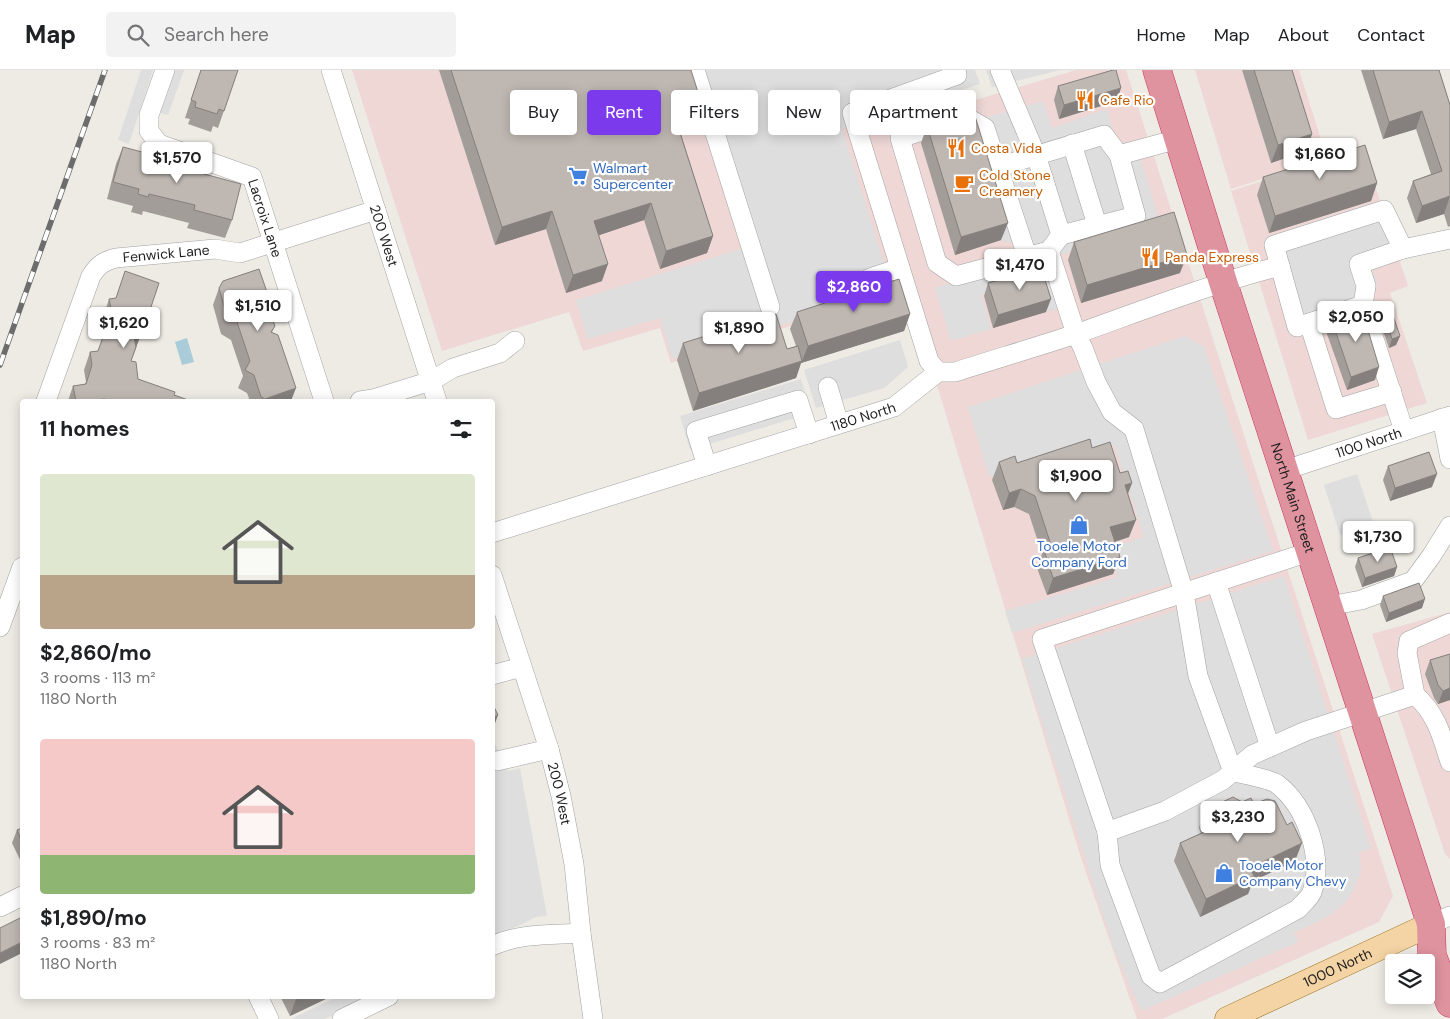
<!DOCTYPE html>
<html lang="en">
<head>
<meta charset="utf-8">
<style>
  :root { --surface:#fff; --page:#f2f2f2; --text:#202124; --muted:#757577; --line:#e0e0e0; --accent:#7c3aed }
  body { margin:0; font-family:"DM Sans",sans-serif; background:var(--page); color:var(--text); height:100vh; display:flex; flex-direction:column; font-size:19px; white-space:nowrap }
  * { box-sizing:border-box; margin:0 }
  p { font-size:16px; color:var(--muted) }
  .icon { flex:none; width:28px; height:28px; fill:none; stroke:currentColor; stroke-width:2; stroke-linecap:round; stroke-linejoin:round }
  .map { position:relative; flex:1; overflow:hidden }
  .side { position:absolute; left:20px; top:329px; width:475px; height:600px; display:flex; flex-direction:column; background:var(--surface); border-radius:5px; box-shadow:0 2px 12px #0003 }
  .side>* { flex:none }
  .top-card { position:absolute; left:510px; top:20px; width:475px; height:45px; display:flex; gap:10px }
  .fabs { position:absolute; left:1385px; top:884px; display:grid; gap:10px }
  .fabs a { display:grid; place-items:center; width:50px; height:50px; border-radius:5px; background:var(--surface); box-shadow:0 2px 12px #0003; font-size:25px }
  .price { position:absolute; translate:-50% -42px; padding:0 11px; border-radius:5px; background:#fff; color:#222; font-size:16px; line-height:32px; filter:drop-shadow(0 1px 2px #0008) }
  .price::after { content:''; position:absolute; left:50%; top:30px; width:15px; height:11px; margin-left:-8px; background:inherit; clip-path:polygon(0 0,100% 0,50% 100%) }
  .price.on { background:var(--accent); color:#fff }
  ul { padding:0; list-style:none }
  li { display:grid; align-content:center; gap:10px; height:265px; padding:0 20px }
  li span { display:grid; place-items:center; height:155px; border-radius:5px; color:#555 }
  li>.icon { margin-inline-start:auto }
  span .icon { width:90px; height:90px; fill:#fffc; stroke-width:1 }
  li b { font-size:21px }
  h2 { display:flex; justify-content:space-between; align-items:center; height:60px; padding:0 20px; font-size:21px }
  .tag { padding:0 18px; border-radius:5px; background:var(--surface); box-shadow:0 2px 12px #0003; font-size:18px; line-height:45px }
  .tag.on { background:var(--accent); color:#fff }
  header { display:flex; align-items:center; gap:30px; box-sizing:border-box; height:70px; padding:0 25px; background:var(--surface); border-bottom:1px solid var(--line) }
  header strong { font-size:24px }
  nav { display:flex; gap:28px; margin-inline-start:auto; font-size:18px }
  .search { width:350px; height:45px; background:var(--page); display:flex; align-items:center; gap:12px; box-sizing:border-box; padding:0 18px; border-radius:5px; color:var(--muted); font-size:19px }
  .map>svg:first-child { display:block }
  .commercial { fill:#eed7d5 }
  .parking { fill:#dedede }
  .water { fill:#a9ccd8 }
  .lines { fill:none; stroke-linecap:round; stroke-linejoin:round }
  .minor-casing { stroke:#a2a2a2; stroke-width:20 }
  .major-casing { stroke:#8c650c; stroke-width:25 }
  .highway-casing { stroke:#cc3263; stroke-width:29 }
  .minor { stroke:#fff; stroke-width:19 }
  .major { stroke:#f4d3a4; stroke-width:24 }
  .highway { stroke:#df939f; stroke-width:28 }
  .rail-casing { stroke:#6c6c6c; stroke-width:5.5 }
  .rail { stroke:#fff; stroke-width:4; stroke-dasharray:11; stroke-linecap:butt }
  .wall { fill:#a39d99 }
  .shaded-wall { fill:#85807d }
  .building { fill:#beb7b2; stroke:#85807d }
  .labels { text-anchor:middle; stroke-width:4.5; stroke-linejoin:round; paint-order:stroke }
  .food-label { font-size:14px; fill:#c56008; stroke:#fff; text-anchor:start }
  .shop-label { font-size:14px; fill:#366cbe; stroke:#fff; text-anchor:start }
  .street-label { font-size:14px; fill:#1e1e1e; stroke:#fff }
</style>
</head>
<body>
<header>
<strong>Map</strong>
<div class="search"><svg class="icon" aria-label="search" viewBox="0 0 24 24"><circle cx="10" cy="10" r="6"/><path d="M15 15l6 6"/></svg>Search here</div>
<nav><a>Home</a><a>Map</a><a>About</a><a>Contact</a></nav>
</header>
<div class="map">
<svg width="1450" height="949" viewBox="0 0 1450 949">
  <rect width="100%" height="100%" fill="#eeebe5"/>
  <!-- commercial -->
  <g class="commercial">
    <polygon points="352,0 950,0 962,34 1076,0 1126,0 1393,826 1379,852 1162,949 1137,949 1081,788 908,220 671,293 660,258 583,281 569,242 442,281"/>
    <polygon points="1195,0 1299,0 1327,88 1231,119"/>
    <polygon points="1363,79 1408,216 1390,223 1427,333 1308,370 1231,121"/>
    <polygon points="1450,542 1450,789 1445,784 1372,564"/>
  </g>
  <!-- parking -->
  <g class="parking">
    <polygon points="141,0 153,0 129,74 118,70"/>
    <polygon points="172,0 184,0 168,45 157,42"/>
    <polygon points="702,0 975,0 980,14 842,59 893,222 672,288 660,248 588,269 576,230 757,174"/>
    <polygon points="986,0 1060,0 992,17"/>
    <polygon points="1043,31 1052,58 1107,39 1119,85 1138,80 1161,157 1056,186 1001,170 972,74 987,47"/>
    <polygon points="1375,132 1394,190 1372,197 1377,213 1372,227 1290,254 1265,168"/>
    <polygon points="1040,186 1057,239 1048,242 1037,208 981,225 991,259 951,271 935,218"/>
    <polygon points="1185,266 1204,277 1273,481 1012,563 1005,541 1118,507 1109,478 1144,467 1114,375 1017,406 1014,398 989,407 968,337"/>
    <polygon points="900,270 908,297 884,318 816,338 804,300"/>
    <polygon points="801,309 811,343 690,380 680,346"/>
    <polygon points="1357,404 1375,458 1340,465 1324,415"/>
    <polygon points="1284,506 1371,778 1359,783 1361,801 1354,820 1346,832 1326,848 1294,862 1298,872 1141,941 1114,879 1022,589"/>
    <polygon points="492,668 508,701 520,698 547,846 536,847 493,868"/>
    <polygon points="339,926 372,926 325,949 291,949"/>
  </g>
  <!-- water -->
  <polygon class="water" points="187,268 194,292 182,295 175,272"/>
  <g class="lines">
    <!-- minor casing -->
    <g class="minor-casing">
      <g id="minor">
        <path id="s1" d="M165 0 149 45V61L159 74 252 107 324 331"/>
        <path id="s2" d="M331 0 437 331"/>
        <polyline points="695,0 770,237"/>
        <polyline points="1000,0 1036,85 1061,165 1049,181 956,206 937,193 900,68 966,47 985,58 1027,186"/>
        <polyline points="1072,74 1097,155"/>
        <polyline points="998,97 1104,65 1119,85 1178,69"/>
        <polyline points="1061,165 1136,146 1119,85"/>
        <path d="M1049 181 1076 264 1083 278 1096 312 1112 342 1134 359 1184 523 1198 606 1233 702C1243 704 1270 709 1277 714 1306 736 1324 787 1312 822 1310 828 1302 834 1298 839L1160 913 1151 906 1110 795 1107 762"/>
        <polyline points="1280,196 1274,175 1384,140 1403,179"/>
        <polyline points="870,208 900,198"/>
        <polyline points="1363,235 1404,361"/>
        <polyline points="1309,253 1336,339 1392,322"/>
        <polyline points="938,302 929,291 852,43 957,5 956,0"/>
        <polyline points="828,317 839,354"/>
        <path id="s3" d="M46 331 91 206C98 195 104 191 116 188L215 179 240 183 376 140"/>
        <polyline points="360,331 373,329 431,311 453,298 500,283 515,271"/>
        <polyline points="1442,348 1450,389"/>
        <polyline points="707,396 696,361 798,330 809,364"/>
        <path id="s4" d="M1285 400 1450 346"/>
        <path id="s5" d="M492 463 894 337 938 302H955C996 289 1036 277 1076 264 1144 240 1210 214 1280 196L1297 257 1363 235 1366 216 1359 194 1403 179 1450 169"/>
        <path d="M1312 481 1042 569 1107 762 1165 741 1223 710 1252 685 1306 661 1415 625C1436 643 1442 666 1450 692"/>
        <path id="s6" d="M492 505 549 679 561 726 574 794 581 863 593 949"/>
        <polyline points="1216,512 1270,677"/>
        <polyline points="1329,536 1361,530 1413,511 1432,485 1450,456"/>
        <polyline points="0,557 22,497"/>
        <polyline points="492,605 522,597"/>
        <polyline points="1415,625 1407,583 1409,571 1450,553"/>
        <polyline points="497,691 549,679"/>
        <polyline points="0,837 22,826"/>
        <polyline points="1431,854 1450,846"/>
        <path d="M492 876C520 863 551 865 581 863"/>
        <polyline points="258,926 269,949"/>
        <polyline points="342,949 389,926"/>
      </g>
    </g>
    <!-- major casing -->
    <g class="major-casing">
      <g id="major">
        <path id="s7" d="M1227 949 1431 854"/>
      </g>
    </g>
    <!-- highway casing -->
    <g class="highway-casing">
      <g id="highway">
        <path id="s8" d="M1157 0 1223 212 1431 854 1432 885 1450 933"/>
      </g>
    </g>
    <!-- minor -->
    <use href="#minor" class="minor"/>
    <!-- major -->
    <use href="#major" class="major"/>
    <!-- highway -->
    <use href="#highway" class="highway"/>
    <!-- rail casing -->
    <g class="rail-casing">
      <polyline id="rail" points="0,295 105,0"/>
    </g>
    <!-- rail -->
    <use href="#rail" class="rail"/>
  </g>
  <!-- wall -->
  <g class="wall">
    <polygon points="201,0 238,0 218,58 213,56 211,62 188,54 190,49 185,48"/>
    <polygon points="439,0 691,0 696,52 679,58 713,166 707,183 660,199 644,150 599,165 602,211 566,223 546,159 495,175"/>
    <polygon points="1242,0 1292,0 1312,64 1306,81 1271,93"/>
    <polygon points="1361,0 1439,0 1450,35 1450,156 1448,157 1444,144 1416,153 1407,128 1413,111 1431,104 1416,59 1383,69"/>
    <polygon points="1058,16 1117,31 1059,49 1054,30"/>
    <polygon points="927,56 1001,170 955,185 921,73"/>
    <polygon points="123,77 160,92 232,150 225,168 187,158 189,153 143,141 142,145 131,142 133,136 107,129 116,94"/>
    <polygon points="1263,107 1377,113 1371,131 1269,163 1257,125"/>
    <polygon points="1074,172 1180,203 1081,233 1068,190"/>
    <polygon points="988,213 1046,242 993,258 984,226"/>
    <polygon points="219,218 267,222 274,235 271,244 275,256 272,262 291,331 250,331 247,323 238,318 243,306 231,270 221,264 213,235"/>
    <polygon points="109,229 151,237 146,266 140,267 131,291 138,309 174,325 191,331 68,331 73,316 85,314 86,312 84,300 90,282 98,281 106,260 103,247"/>
    <polygon points="1383,240 1400,266 1396,275 1389,278 1379,249"/>
    <polygon points="797,242 910,244 904,261 801,293 796,308 693,341 677,290 683,273 787,279 796,276 790,259"/>
    <polygon points="1332,251 1375,310 1347,320 1327,264"/>
    <polygon points="1092,378 1120,403 1132,413 1128,424 1129,467 1115,472 1120,487 1113,504 1047,525 1037,498 1042,484 1029,444 1014,437 1003,440 992,410 999,392 1017,393"/>
    <polygon points="1388,396 1432,417 1390,431 1383,410"/>
    <polygon points="1358,488 1397,497 1394,506 1362,517 1355,497"/>
    <polygon points="1383,526 1422,538 1386,552 1380,535"/>
    <polygon points="1450,584 1450,630 1438,634 1434,628 1425,604 1430,590"/>
    <polygon points="1242,732 1254,734 1295,791 1253,811 1248,824 1200,847 1174,791 1180,773 1201,763 1199,758 1205,740"/>
    <polygon points="22,758 22,794 12,773 17,760"/>
    <polygon points="280,926 332,926 290,946"/>
  </g>
  <!-- shaded-wall -->
  <g class="shaded-wall">
    <polygon points="1121,18 1117,31 1059,49 1064,35"/>
    <polygon points="702,35 696,52 668,61 674,44"/>
    <polygon points="1422,41 1416,59 1383,69 1389,52"/>
    <polygon points="1312,64 1306,81 1271,93 1278,75"/>
    <polygon points="1377,113 1371,131 1269,163 1275,146"/>
    <polygon points="1450,126 1444,144 1416,153 1422,136"/>
    <polygon points="651,133 644,150 588,169 594,151"/>
    <polygon points="552,141 546,159 495,175 502,157"/>
    <polygon points="1008,153 1001,170 955,185 961,167"/>
    <polygon points="713,166 707,183 660,199 666,181"/>
    <polygon points="1187,185 1180,203 1081,233 1087,215"/>
    <polygon points="608,194 602,211 566,223 573,205"/>
    <polygon points="1051,229 1046,242 993,258 998,245"/>
    <polygon points="274,235 267,253 268,237"/>
    <polygon points="910,244 904,261 801,293 796,308 693,341 699,323 802,291 808,276"/>
    <polygon points="153,249 146,266 140,267 133,285 134,268 145,250"/>
    <polygon points="1400,266 1396,275 1389,278 1392,269"/>
    <polygon points="1379,297 1375,310 1347,320 1351,307"/>
    <polygon points="296,318 291,331 264,331 265,329"/>
    <polygon points="104,329 104,331 93,331"/>
    <polygon points="1437,404 1432,417 1390,431 1395,418"/>
    <polygon points="1132,413 1125,430 1125,415"/>
    <polygon points="1021,419 1014,437 1003,440 1009,423"/>
    <polygon points="1136,450 1129,467 1104,475 1110,457"/>
    <polygon points="1120,487 1113,504 1047,525 1053,508"/>
    <polygon points="1397,497 1394,506 1362,517 1365,508"/>
    <polygon points="1425,529 1422,538 1386,552 1389,543"/>
    <polygon points="1450,618 1450,630 1438,634 1443,621"/>
    <polygon points="498,645 493,659 492,659 492,648"/>
    <polygon points="1302,773 1295,791 1253,811 1248,824 1200,847 1206,829 1250,798"/>
    <polygon points="22,872 22,883 0,894 0,883"/>
    <polygon points="301,926 332,926 290,946 296,929"/>
  </g>
  <!-- building -->
  <g class="building">
    <polygon points="201,0 238,0 224,41 219,39 217,44 195,37 196,32 191,30"/>
    <polygon points="451,0 691,0 702,35 674,44 713,166 666,181 651,133 594,151 608,194 573,205 552,141 502,157"/>
    <polygon points="1113,0 1116,0 1121,18 1064,35 1058,16"/>
    <polygon points="1254,0 1292,0 1312,64 1278,75"/>
    <polygon points="1373,0 1439,0 1450,35 1450,126 1422,136 1413,111 1442,101 1422,41 1389,52"/>
    <polygon points="971,42 974,43 1008,153 961,167 927,56"/>
    <polygon points="1365,75 1377,113 1275,146 1263,107"/>
    <polygon points="123,77 161,87 160,92 241,114 232,150 194,140 195,135 149,124 148,127 138,124 139,119 113,112"/>
    <polygon points="1174,142 1187,185 1087,215 1074,172"/>
    <polygon points="1041,197 1051,229 998,245 988,213"/>
    <polygon points="259,199 267,222 270,224 274,235 268,237 275,256 271,262 278,265 296,318 265,329 261,327 254,305 245,300 250,291 237,252 227,247 219,218 223,211"/>
    <polygon points="125,201 159,213 151,237 153,249 145,250 140,267 134,268 136,277 131,291 136,292 138,309 175,322 174,325 191,331 110,331 104,329 93,331 76,331 73,316 86,314 92,295 90,282 98,281 104,264 109,264 108,254 112,243 109,229 116,228"/>
    <polygon points="899,209 910,244 808,276 797,242"/>
    <polygon points="1390,237 1400,266 1392,269 1383,240"/>
    <polygon points="1362,240 1379,297 1351,307 1332,251"/>
    <polygon points="776,244 787,279 798,276 802,291 699,323 683,273"/>
    <polygon points="1090,369 1092,378 1110,372 1120,403 1128,401 1132,413 1125,415 1136,450 1110,457 1120,487 1053,508 1044,480 1052,478 1035,426 1021,419 1009,423 999,392 1015,386 1017,393"/>
    <polygon points="1429,382 1437,404 1395,418 1388,396"/>
    <polygon points="1390,477 1397,497 1365,508 1358,488"/>
    <polygon points="1419,513 1425,529 1389,543 1383,526"/>
    <polygon points="1450,584 1450,618 1443,621 1438,615 1430,590"/>
    <polygon points="492,633 498,645 492,648"/>
    <polygon points="1233,727 1242,732 1251,728 1254,734 1267,729 1275,731 1287,755 1292,752 1302,773 1250,798 1254,806 1206,829 1180,773 1213,758 1205,740"/>
    <polygon points="22,758 22,772 17,760"/>
    <polygon points="22,847 22,872 0,883 0,858"/>
    <polygon points="295,926 301,926 296,929"/>
  </g>
  <!-- icons -->
  <defs>
    <g id="restaurant-bare" transform="scale(1.5)"><path d="M-5-6h1v4h1v-4h1v4h1v-4h1v5L-1.5 .5V6h-2V.5L-5-1ZM5-6V6H3V1.5H1.5Q1.5-4 5-6Z" fill="#e8710a" stroke="#fff" stroke-width="2.5" paint-order="stroke"/></g>
    <g id="supermarket-bare" transform="scale(1.5)"><path d="M-6-5.5h2.5l.6 2H6L4.5 2H-2.5L-4.4-4H-6ZM-1.5 3.2a1.3 1.3 0 1 0 .1 0ZM3 3.2a1.3 1.3 0 1 0 .1 0Z" fill="#3f7fe0" stroke="#fff" stroke-width="2.5" paint-order="stroke"/></g>
    <g id="cafe-bare" transform="scale(1.5)"><path d="M-5.5-4.5H6V0H3Q3 3.5 0 3.5H-2.5Q-5.5 3.5-5.5 0ZM3-3.2v2h1.7v-2ZM-6 4.5H4V6H-6Z" fill="#e8710a" stroke="#fff" stroke-width="2.5" paint-order="stroke"/></g>
    <g id="shop-bare" transform="scale(1.5)"><path d="M-5-2.5h2.3a2.7 3.5 0 0 1 5.4 0H5L5.5 6h-11ZM-1.5-2.5h3a1.5 2.3 0 0 0-3 0Z" fill="#3f7fe0" stroke="#fff" stroke-width="2.5" paint-order="stroke"/></g>
  </defs>
  <g fill-rule="evenodd">
    <use href="#restaurant-bare" x="1085" y="30"/>
    <use href="#restaurant-bare" x="956" y="78"/>
    <use href="#supermarket-bare" x="578" y="106"/>
    <use href="#cafe-bare" x="964" y="113"/>
    <use href="#restaurant-bare" x="1150" y="187"/>
    <use href="#shop-bare" x="1079" y="455"/>
    <use href="#shop-bare" x="1224" y="803"/>
  </g>
  <g class="labels">
    <!-- food labels -->
    <g class="food-label">
      <text x="1100" y="35">Cafe Rio</text>
      <text x="971" y="83">Costa Vida</text>
      <text x="979" y="110">Cold Stone<tspan x="979" dy="16">Creamery</tspan></text>
      <text x="1165" y="192">Panda Express</text>
    </g>
    <!-- shop labels -->
    <g class="shop-label">
      <text x="593" y="103">Walmart<tspan x="593" dy="16">Supercenter</tspan></text>
      <text x="1079" y="481" text-anchor="middle">Tooele Motor<tspan x="1079" dy="16">Company Ford</tspan></text>
      <text x="1239" y="800">Tooele Motor<tspan x="1239" dy="16">Company Chevy</tspan></text>
    </g>
    <!-- street labels -->
    <g class="street-label">
      <text dy="5" stroke="none"><textPath href="#s1" startOffset="222">Lacroix Lane</textPath></text>
      <text dy="5" stroke="none"><textPath href="#s2" startOffset="174">200 West</textPath></text>
      <text dy="5" stroke="none"><textPath href="#s3" startOffset="215">Fenwick Lane</textPath></text>
      <text dy="5" stroke="none"><textPath href="#s5" startOffset="389">1180 North</textPath></text>
      <text dy="5" stroke="none"><textPath href="#s4" startOffset="88">1100 North</textPath></text>
      <text dy="5" stroke="none"><textPath href="#s8" startOffset="449">North Main Street</textPath></text>
      <text dy="5" stroke="none"><textPath href="#s6" startOffset="229">200 West</textPath></text>
      <text dy="5" stroke="none"><textPath href="#s7" startOffset="122">1000 North</textPath></text>
    </g>
  </g>
</svg>
<div class="fabs">
<a><svg class="icon" aria-label="layers" viewBox="0 0 24 24"><path d="M12 4l9 5-9 5-9-5zM3 14l9 5 9-5"/></svg></a>
</div>
<b class="price" style="left:1320px;top:110px">$1,660</b>
<b class="price" style="left:177px;top:114px">$1,570</b>
<b class="price" style="left:1020px;top:221px">$1,470</b>
<b class="price on" style="left:854px;top:243px">$2,860</b>
<b class="price" style="left:258px;top:262px">$1,510</b>
<b class="price" style="left:1356px;top:273px">$2,050</b>
<b class="price" style="left:124px;top:279px">$1,620</b>
<b class="price" style="left:739px;top:284px">$1,890</b>
<b class="price" style="left:1076px;top:432px">$1,900</b>
<b class="price" style="left:1378px;top:493px">$1,730</b>
<b class="price" style="left:1238px;top:773px">$3,230</b>
<div class="top-card">
<a class="tag">Buy</a>
<a class="tag on">Rent</a>
<a class="tag">Filters</a>
<a class="tag">New</a>
<a class="tag">Apartment</a>
</div>
<section class="side">
<h2>11 homes<svg class="icon" aria-label="filters" viewBox="0 0 24 24"><path d="M4 7h16M4 17h16"/><circle cx="9" cy="7" r="2"/><circle cx="15" cy="17" r="2"/></svg></h2>
<ul>
<li><span style="background:linear-gradient(#dfe7d0 65%,#b9a48a 0)"><svg class="icon" aria-label="home" viewBox="0 0 24 24"><path d="M3 11l9-7 9 7M6 9v11h12V9"/></svg></span><div><b>$2,860/mo</b><p>3 rooms · 113 m²</p><p>1180 North</p></div></li>
<li><span style="background:linear-gradient(#f6c9c9 75%,#8fb573 0)"><svg class="icon" aria-label="home" viewBox="0 0 24 24"><path d="M3 11l9-7 9 7M6 9v11h12V9"/></svg></span><div><b>$1,890/mo</b><p>3 rooms · 83 m²</p><p>1180 North</p></div></li>
</ul>
</section>
</div>
</body>
</html>
